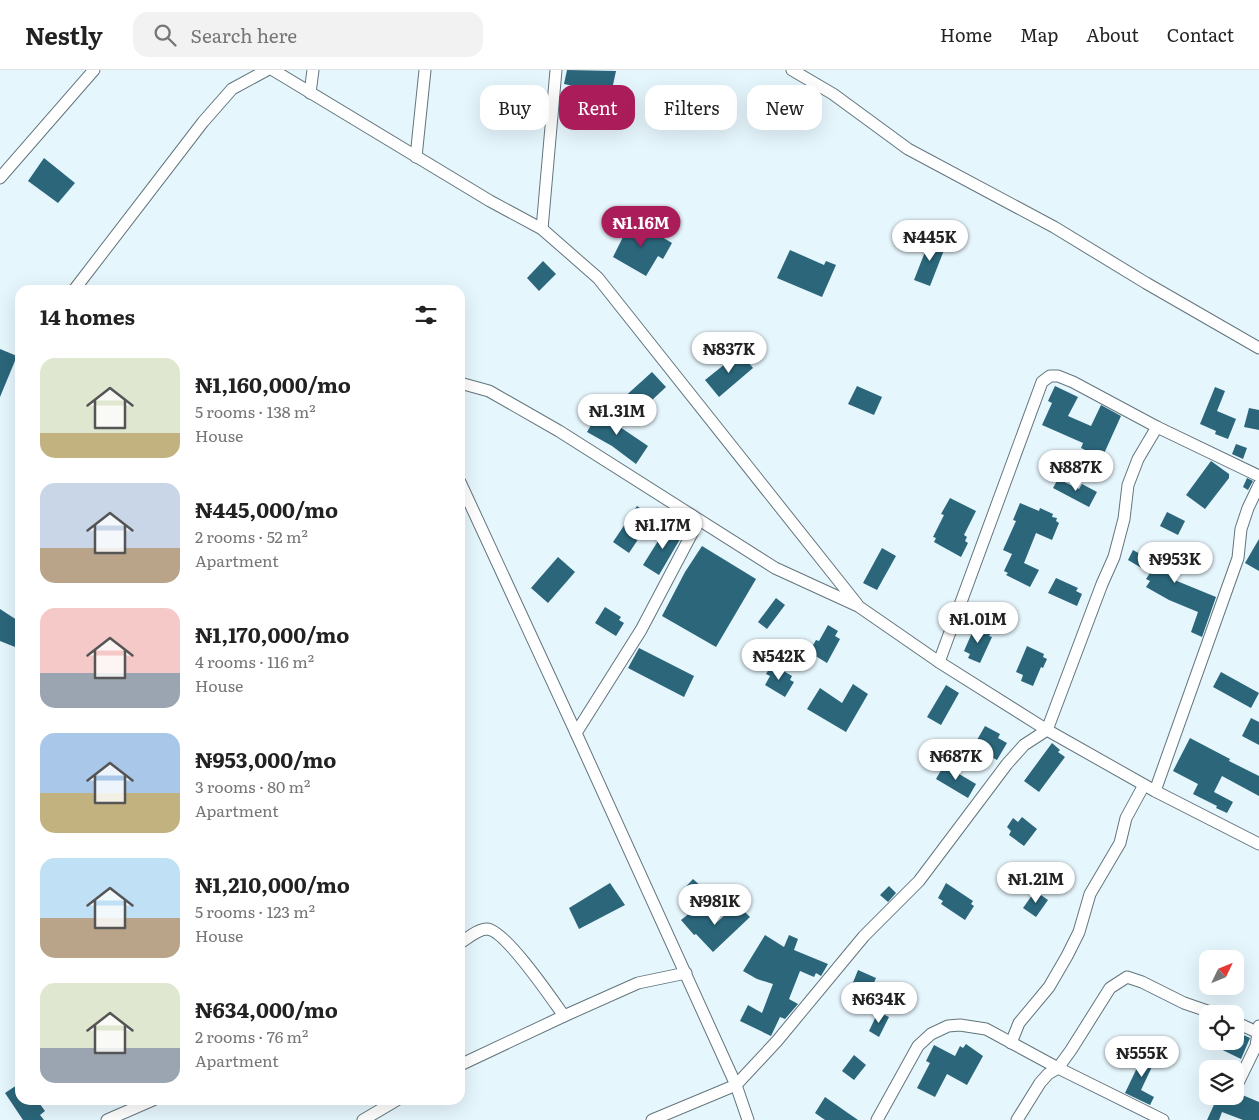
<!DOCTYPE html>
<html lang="en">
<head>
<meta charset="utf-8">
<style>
  :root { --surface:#fff; --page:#f2f2f2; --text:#222; --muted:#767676; --line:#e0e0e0; --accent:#ab1d5a }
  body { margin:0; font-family:Literata,serif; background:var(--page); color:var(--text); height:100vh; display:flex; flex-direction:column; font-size:19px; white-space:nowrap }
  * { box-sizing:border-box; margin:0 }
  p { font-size:16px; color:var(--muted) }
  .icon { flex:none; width:28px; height:28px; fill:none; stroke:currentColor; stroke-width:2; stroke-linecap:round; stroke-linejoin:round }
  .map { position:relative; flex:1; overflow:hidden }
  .panel { position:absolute; left:15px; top:215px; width:450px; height:820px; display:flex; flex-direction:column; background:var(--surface); border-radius:15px; box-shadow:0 5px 20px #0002 }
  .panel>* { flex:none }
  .banner { position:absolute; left:480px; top:15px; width:475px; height:45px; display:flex; gap:10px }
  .needle { width:32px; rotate:47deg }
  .controls { position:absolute; left:1199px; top:880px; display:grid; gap:10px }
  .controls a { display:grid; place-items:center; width:45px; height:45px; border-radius:10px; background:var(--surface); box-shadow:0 5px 20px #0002; font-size:25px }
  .price { position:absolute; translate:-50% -42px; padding:0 11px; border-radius:18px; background:#fff; color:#222; font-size:16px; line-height:32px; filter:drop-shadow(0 1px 2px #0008) }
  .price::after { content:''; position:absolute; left:50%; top:30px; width:15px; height:11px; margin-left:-8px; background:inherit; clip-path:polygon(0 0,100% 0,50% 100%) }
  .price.on { background:var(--accent); color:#fff }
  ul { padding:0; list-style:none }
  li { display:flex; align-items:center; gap:15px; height:125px; padding:0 25px }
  li span { display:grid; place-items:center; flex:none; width:140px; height:100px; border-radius:15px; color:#555 }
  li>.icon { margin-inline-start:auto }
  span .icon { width:60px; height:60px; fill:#fffc; stroke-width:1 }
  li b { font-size:21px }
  h2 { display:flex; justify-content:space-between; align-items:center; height:60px; padding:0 25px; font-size:21px }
  .chip { padding:0 18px; border-radius:15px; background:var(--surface); box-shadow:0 5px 20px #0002; font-size:18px; line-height:45px }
  .chip.on { background:var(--accent); color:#fff }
  header { display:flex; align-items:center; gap:30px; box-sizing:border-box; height:70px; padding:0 25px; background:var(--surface); border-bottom:1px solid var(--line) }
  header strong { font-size:24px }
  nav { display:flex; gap:28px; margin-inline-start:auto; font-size:18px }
  .search { width:350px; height:45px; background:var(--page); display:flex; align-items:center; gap:12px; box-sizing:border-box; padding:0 18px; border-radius:15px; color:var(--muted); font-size:19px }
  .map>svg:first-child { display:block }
  .building { fill:#2b667b }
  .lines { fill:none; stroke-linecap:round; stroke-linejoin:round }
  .minor-casing { stroke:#62757d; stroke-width:13 }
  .minor { stroke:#fff; stroke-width:11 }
</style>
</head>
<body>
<header>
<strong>Nestly</strong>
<div class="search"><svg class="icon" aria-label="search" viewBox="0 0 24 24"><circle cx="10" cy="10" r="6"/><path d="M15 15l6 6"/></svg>Search here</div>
<nav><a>Home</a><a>Map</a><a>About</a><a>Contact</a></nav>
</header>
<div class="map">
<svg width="1259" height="1050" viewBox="0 0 1259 1050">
  <rect width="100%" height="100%" fill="#e6f6fd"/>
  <!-- building -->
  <g class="building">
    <polygon points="567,0 616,1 611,24 564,14"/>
    <polygon points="44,88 75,113 58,133 28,111"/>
    <polygon points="632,149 672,173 663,189 658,186 646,206 613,187"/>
    <polygon points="930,169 946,175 930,216 914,210"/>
    <polygon points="790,180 824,195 826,191 836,195 822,227 777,208"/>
    <polygon points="543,191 556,204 539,221 527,208"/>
    <polygon points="0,279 17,286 0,327"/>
    <polygon points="740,282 753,298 719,327 705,310"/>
    <polygon points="652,302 666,317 635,346 621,330"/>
    <polygon points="857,316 882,327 874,345 848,334"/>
    <polygon points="1055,316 1078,327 1068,346 1091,356 1101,335 1121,346 1102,388 1081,378 1083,373 1042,355 1052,333 1048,331"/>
    <polygon points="1215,317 1225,321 1217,341 1236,349 1228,369 1215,364 1216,361 1200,354"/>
    <polygon points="1249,338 1259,340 1259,360 1244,357"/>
    <polygon points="600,339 620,350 617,355 648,376 636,394 612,376 587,362"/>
    <polygon points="1236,374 1247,378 1243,389 1232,384"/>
    <polygon points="1211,391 1229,404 1229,408 1205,439 1186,425"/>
    <polygon points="1247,408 1253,411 1248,420 1243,417"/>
    <polygon points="1058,409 1079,419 1082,414 1097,422 1089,437 1053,418"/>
    <polygon points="950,428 976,441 964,465 967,467 965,471 968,473 961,487 934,472 936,468 933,467 944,445 941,444"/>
    <polygon points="1020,433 1039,441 1040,438 1053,444 1052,447 1057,448 1056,451 1059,453 1052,470 1036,463 1024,493 1039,500 1030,517 1006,505 1008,503 1004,501 1012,484 1003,480 1016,451 1013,450"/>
    <polygon points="637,436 653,447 629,483 613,472"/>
    <polygon points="1167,442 1185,451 1178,465 1160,456"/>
    <polygon points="668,455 683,464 659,505 643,495"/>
    <polygon points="1259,469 1259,501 1245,493"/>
    <polygon points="1166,473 1186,485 1172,509 1216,527 1202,567 1191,562 1198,542 1169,530 1146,517 1150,511 1146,509 1150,503 1128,490 1133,480 1151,490 1156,483 1159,485"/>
    <polygon points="702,476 756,509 716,577 662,546 685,502"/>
    <polygon points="882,478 896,486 877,520 863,513"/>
    <polygon points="558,487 575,502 548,533 531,518"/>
    <polygon points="1056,508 1078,518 1076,521 1082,524 1077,536 1048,523"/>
    <polygon points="776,528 785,535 767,559 758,552"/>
    <polygon points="605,537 621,547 619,550 624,553 616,566 595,553"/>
    <polygon points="0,539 20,552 20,579 0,571"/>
    <polygon points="828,555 838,561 835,566 840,569 827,593 809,582 816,570 819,571"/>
    <polygon points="975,556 991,563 989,566 992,567 980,593 968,588 970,584 964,581"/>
    <polygon points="1027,576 1044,584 1043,587 1047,589 1043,598 1041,597 1033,616 1021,611 1023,605 1016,602"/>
    <polygon points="639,578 694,606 684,627 628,598"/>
    <polygon points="772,594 792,606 790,610 794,612 785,627 765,615 770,606 766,604"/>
    <polygon points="1221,602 1259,623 1251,638 1213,617"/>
    <polygon points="853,614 868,624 846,662 807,639 820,618 842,633"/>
    <polygon points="946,615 959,623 941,655 927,647"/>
    <polygon points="1251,648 1259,652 1259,675 1242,666"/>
    <polygon points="985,656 1000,664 998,668 1007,673 997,690 973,677"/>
    <polygon points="1190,668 1230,689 1229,691 1259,706 1259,726 1222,706 1214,722 1233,732 1227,743 1216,738 1217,736 1193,724 1198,714 1173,701"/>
    <polygon points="1052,673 1060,680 1058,682 1065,687 1039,722 1024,711"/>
    <polygon points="944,695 976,714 968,728 936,709"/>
    <polygon points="1022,747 1037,759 1024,776 1009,765 1011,761 1007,757 1013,748 1018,752"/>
    <polygon points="693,809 704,819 693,832 681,822"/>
    <polygon points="610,813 625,835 579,859 569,838"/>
    <polygon points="946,813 973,831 971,834 974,836 965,850 941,834 943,831 938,828"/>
    <polygon points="889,816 896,823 888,832 880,825"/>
    <polygon points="1035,821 1048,830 1036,847 1023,838"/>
    <polygon points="737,834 750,847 713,882 696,864 694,865 681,850 700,835 715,854"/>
    <polygon points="765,865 784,877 789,865 798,869 794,880 828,894 821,906 816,903 814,907 800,901 789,929 798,934 785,949 780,947 771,966 740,951 748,935 762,943 773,914 757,909 743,901"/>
    <polygon points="858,900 876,908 870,922 852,915"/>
    <polygon points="878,942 889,947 879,967 869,961"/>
    <polygon points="1235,961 1250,968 1241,989 1204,971 1235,971"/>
    <polygon points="966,974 983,986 967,1015 947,1004 935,1027 917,1018 930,993 926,991 934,975 955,986 960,976 963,978"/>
    <polygon points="1146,979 1158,984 1141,1020 1154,1027 1150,1035 1125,1023"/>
    <polygon points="854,985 866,995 854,1010 842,1001"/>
    <polygon points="20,1013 20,1030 37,1030 45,1041 40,1045 44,1050 23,1050 5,1023"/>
    <polygon points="1240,1024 1259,1032 1259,1050 1243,1050 1222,1042 1219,1050 1207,1050 1218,1026 1236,1026"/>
    <polygon points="825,1027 858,1050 825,1050 815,1043"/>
  </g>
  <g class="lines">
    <!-- minor casing -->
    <g class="minor-casing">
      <g id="minor">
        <polyline points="273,0 490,131 542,159 598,208 857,534"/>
        <polyline points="792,0 833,24 908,79 1054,157 1146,213 1259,278"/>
        <polyline points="310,23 313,0"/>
        <polyline points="416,87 425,0"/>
        <polyline points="0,108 94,0"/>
        <polyline points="542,159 556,0"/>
        <polyline points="74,220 203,52 232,19 267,0"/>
        <polyline points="460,313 489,321 559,361 775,498 858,536 939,592 1047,660 1155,721 1259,774"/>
        <polyline points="460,412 576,663"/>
        <polyline points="699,450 641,560 576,663 736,1015 748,1050"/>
        <polyline points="939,592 1042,312 1050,306 1058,306 1073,312 1157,357 1259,406"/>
        <polyline points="1155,721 1238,488 1241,459 1248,438 1259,415"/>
        <path d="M460 873C468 868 478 859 487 859 505 860 552 929 564 946"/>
        <polyline points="1235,952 1259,963"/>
        <polyline points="1011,973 1019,953 1049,917 1067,886 1079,862 1090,824 1120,773 1126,748 1144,715"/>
        <polyline points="460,995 564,946 638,913 686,903"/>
        <polyline points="1235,1019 1256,976 1259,956"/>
        <polyline points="107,1050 153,1030"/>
        <polyline points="363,1050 397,1030"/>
        <polyline points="652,1050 736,1015 777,971 864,866 919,811 1007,694 1024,675 1047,660 1102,514 1114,487 1124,449 1128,415 1138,389 1157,357"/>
        <polyline points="877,1050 918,976 931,964 948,956 960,955 986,959 1058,998 1163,1050"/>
        <polyline points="1017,1050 1040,1013 1048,1004 1058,998 1071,980 1110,918 1127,907 1142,912 1184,933 1216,944"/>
      </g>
    </g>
    <!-- minor -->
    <use href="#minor" class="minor"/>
  </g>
</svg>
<div class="controls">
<a><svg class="needle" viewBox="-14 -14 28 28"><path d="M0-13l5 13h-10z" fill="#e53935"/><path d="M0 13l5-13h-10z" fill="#767676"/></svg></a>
<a><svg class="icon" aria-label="locate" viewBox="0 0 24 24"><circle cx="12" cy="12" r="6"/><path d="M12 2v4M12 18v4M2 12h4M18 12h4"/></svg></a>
<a><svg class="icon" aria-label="layers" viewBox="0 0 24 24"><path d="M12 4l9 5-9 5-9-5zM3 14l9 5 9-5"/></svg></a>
</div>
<b class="price on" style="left:641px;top:178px">₦1.16M</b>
<b class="price" style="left:930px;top:192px">₦445K</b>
<b class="price" style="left:729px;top:304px">₦837K</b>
<b class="price" style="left:617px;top:366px">₦1.31M</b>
<b class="price" style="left:1076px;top:422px">₦887K</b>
<b class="price" style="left:663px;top:480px">₦1.17M</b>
<b class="price" style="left:1175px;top:514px">₦953K</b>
<b class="price" style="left:978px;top:574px">₦1.01M</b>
<b class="price" style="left:779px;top:611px">₦542K</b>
<b class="price" style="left:956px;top:711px">₦687K</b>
<b class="price" style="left:1036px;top:834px">₦1.21M</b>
<b class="price" style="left:715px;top:856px">₦981K</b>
<b class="price" style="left:879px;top:954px">₦634K</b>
<b class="price" style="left:1142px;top:1008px">₦555K</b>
<div class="banner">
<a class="chip">Buy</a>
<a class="chip on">Rent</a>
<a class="chip">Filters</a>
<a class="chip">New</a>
</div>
<section class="panel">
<h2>14 homes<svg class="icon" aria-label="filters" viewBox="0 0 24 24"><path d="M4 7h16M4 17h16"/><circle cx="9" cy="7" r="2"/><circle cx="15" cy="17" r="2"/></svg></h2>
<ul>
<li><span style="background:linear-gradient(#dfe7d0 75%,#c2b280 0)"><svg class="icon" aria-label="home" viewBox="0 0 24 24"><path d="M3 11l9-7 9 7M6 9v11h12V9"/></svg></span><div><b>₦1,160,000/mo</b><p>5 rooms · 138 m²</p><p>House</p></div></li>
<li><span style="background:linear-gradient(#c9d6e8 65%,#b9a48a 0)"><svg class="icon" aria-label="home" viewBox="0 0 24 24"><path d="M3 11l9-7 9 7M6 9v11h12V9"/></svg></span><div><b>₦445,000/mo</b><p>2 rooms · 52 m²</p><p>Apartment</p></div></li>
<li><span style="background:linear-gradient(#f6c9c9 65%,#9aa5b1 0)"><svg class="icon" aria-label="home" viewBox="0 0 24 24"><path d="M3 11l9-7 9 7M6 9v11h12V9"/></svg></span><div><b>₦1,170,000/mo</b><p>4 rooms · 116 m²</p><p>House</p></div></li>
<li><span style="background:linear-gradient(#a9c7e8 60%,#c2b280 0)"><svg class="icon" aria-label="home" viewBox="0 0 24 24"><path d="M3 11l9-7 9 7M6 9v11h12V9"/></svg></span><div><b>₦953,000/mo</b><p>3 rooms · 80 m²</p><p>Apartment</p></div></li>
<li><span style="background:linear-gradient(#bfe0f5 60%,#b9a48a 0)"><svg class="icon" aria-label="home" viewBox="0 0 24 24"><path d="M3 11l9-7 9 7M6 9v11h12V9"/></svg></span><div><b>₦1,210,000/mo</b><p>5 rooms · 123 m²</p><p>House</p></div></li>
<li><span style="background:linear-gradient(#dfe7d0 65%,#9aa5b1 0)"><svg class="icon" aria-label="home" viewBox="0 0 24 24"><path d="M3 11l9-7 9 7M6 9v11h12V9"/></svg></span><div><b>₦634,000/mo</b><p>2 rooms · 76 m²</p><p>Apartment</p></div></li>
</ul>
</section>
</div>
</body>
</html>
